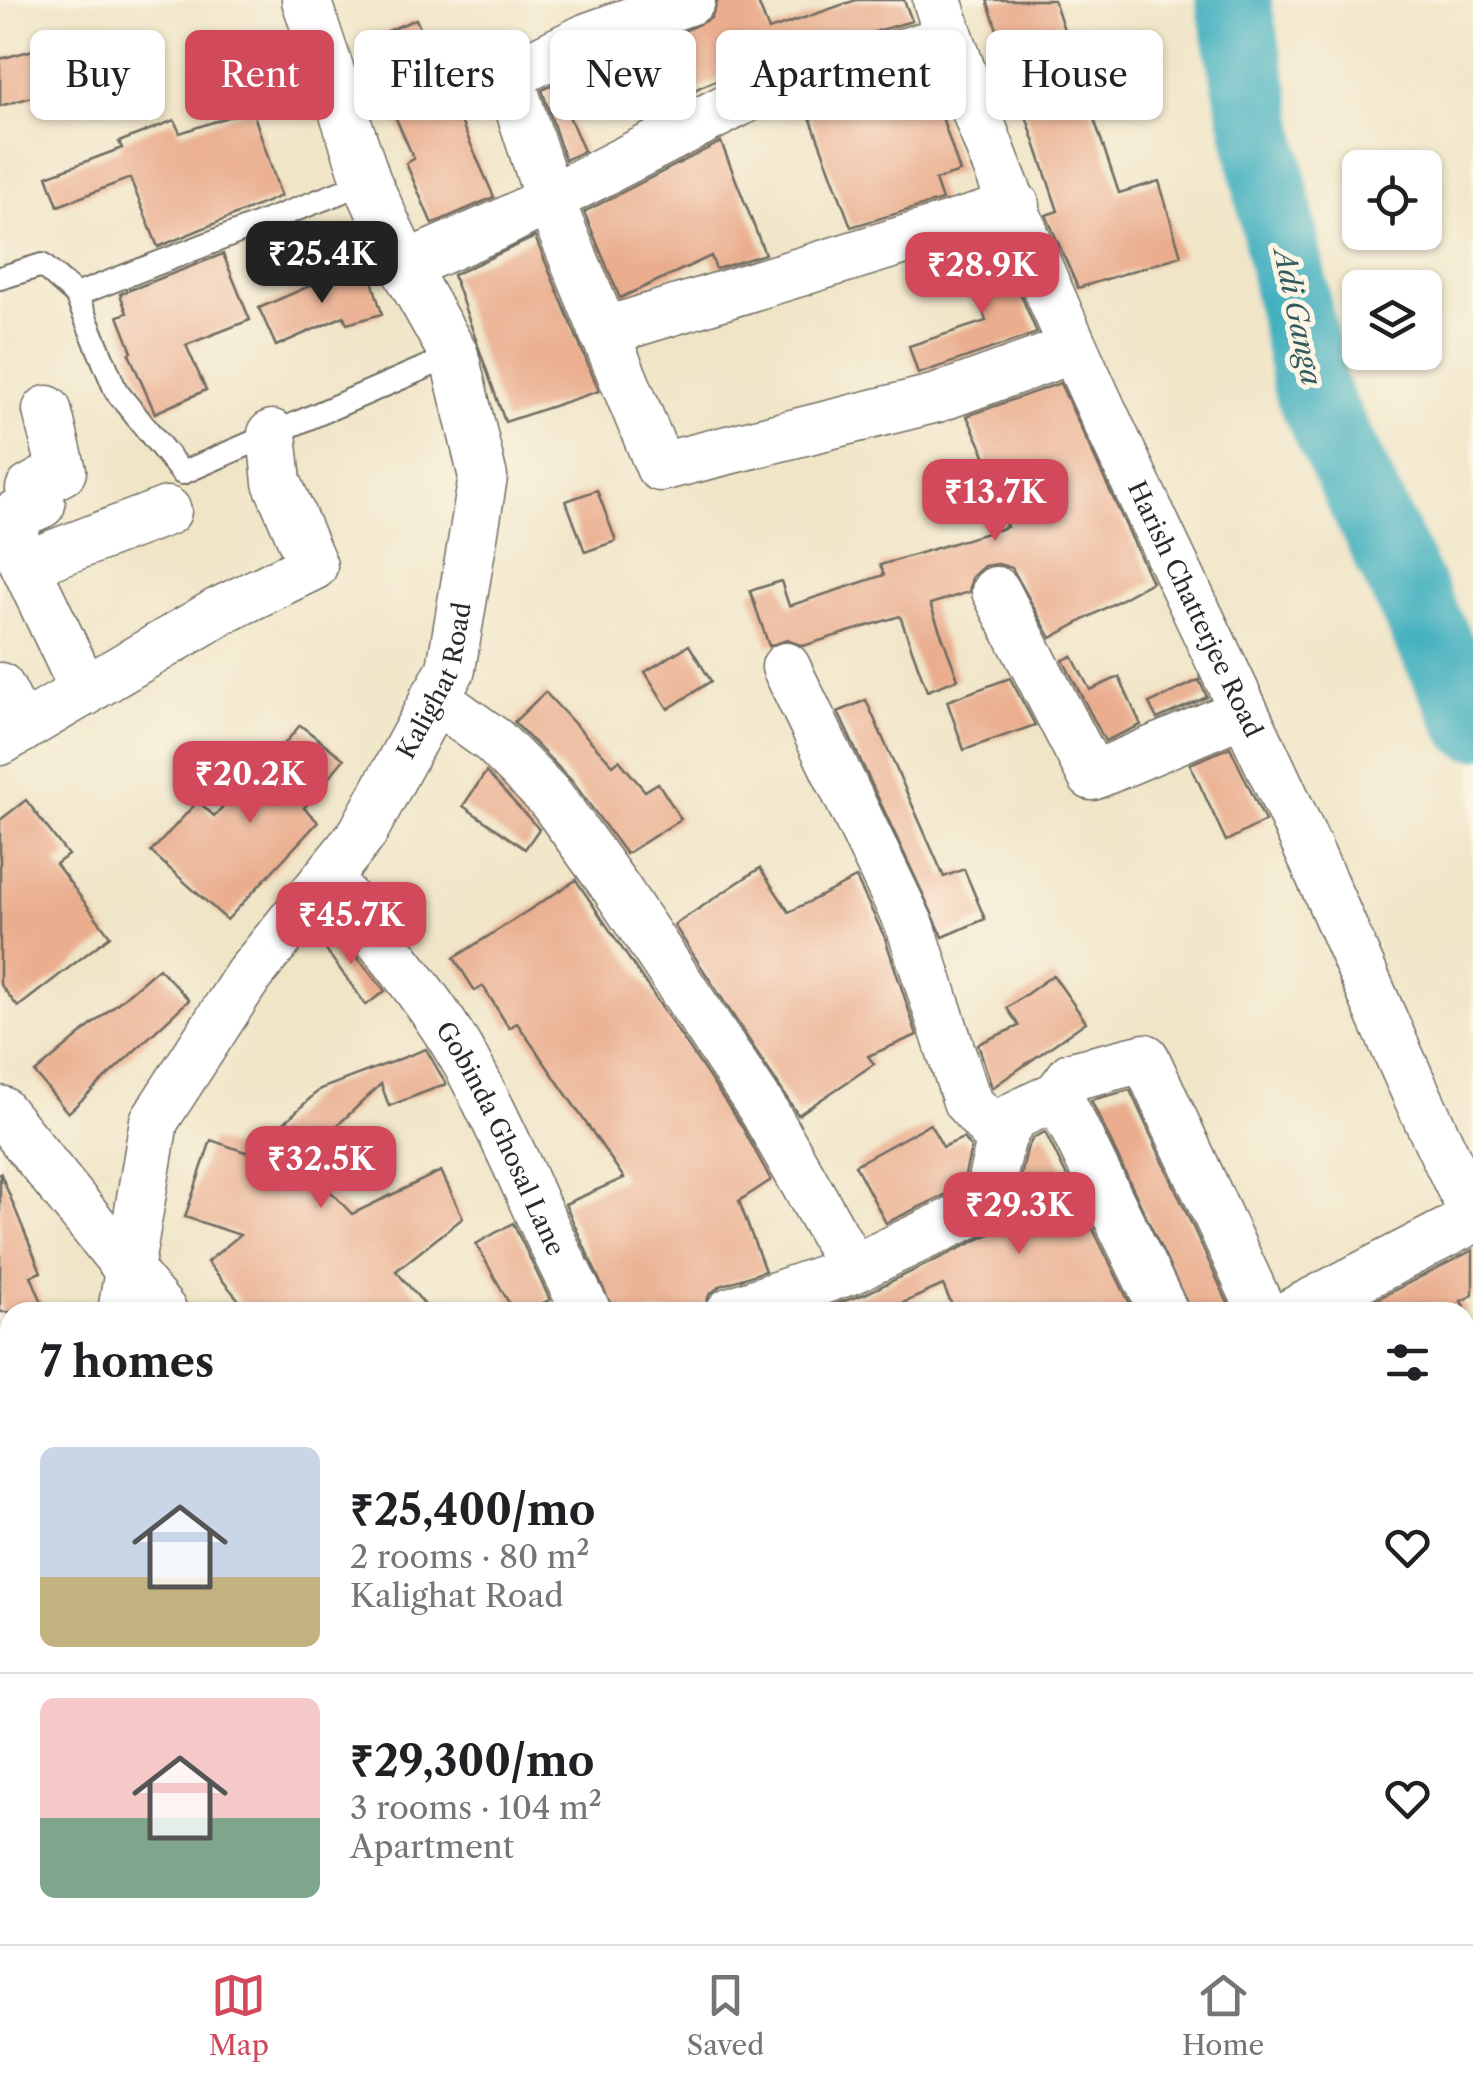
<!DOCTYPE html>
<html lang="en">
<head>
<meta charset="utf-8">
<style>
  :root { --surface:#fff; --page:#f6f6f6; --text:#202124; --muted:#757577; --line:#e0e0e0; --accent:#d1495b }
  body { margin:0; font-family:"Libre Caslon Text",serif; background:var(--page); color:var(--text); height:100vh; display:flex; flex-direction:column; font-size:38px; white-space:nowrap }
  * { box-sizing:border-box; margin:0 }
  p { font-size:32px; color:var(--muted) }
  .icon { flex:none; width:55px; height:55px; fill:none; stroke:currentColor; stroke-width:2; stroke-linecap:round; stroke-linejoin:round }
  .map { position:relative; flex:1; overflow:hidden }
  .sheet { position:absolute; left:0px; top:1302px; width:1475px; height:642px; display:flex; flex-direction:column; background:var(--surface); border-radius:30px 30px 0 0; box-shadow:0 2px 8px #0004 }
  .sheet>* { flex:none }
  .banner { position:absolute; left:30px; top:30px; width:1415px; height:90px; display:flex; gap:20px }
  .tools { position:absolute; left:1342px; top:150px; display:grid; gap:20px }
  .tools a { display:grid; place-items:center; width:100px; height:100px; border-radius:15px; background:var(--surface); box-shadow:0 2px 8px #0004; font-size:50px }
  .price { position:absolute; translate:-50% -85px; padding:0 22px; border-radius:20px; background:var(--accent); color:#fff; font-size:32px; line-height:65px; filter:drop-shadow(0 2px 5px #0008) }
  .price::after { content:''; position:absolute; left:50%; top:60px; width:30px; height:22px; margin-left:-15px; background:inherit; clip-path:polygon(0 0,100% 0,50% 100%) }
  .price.on { background:#222; color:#fff }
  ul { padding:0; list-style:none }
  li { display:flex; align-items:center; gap:30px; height:250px; padding:0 40px }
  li+li { border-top:2px solid var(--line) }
  li span { display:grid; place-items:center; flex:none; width:280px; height:200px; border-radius:15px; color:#555 }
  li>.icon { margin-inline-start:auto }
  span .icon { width:120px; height:120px; fill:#fffc; stroke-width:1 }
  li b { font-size:42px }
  h2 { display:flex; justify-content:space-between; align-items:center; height:120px; padding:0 40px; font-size:42px }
  .chip { padding:0 35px; border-radius:15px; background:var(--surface); box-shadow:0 2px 8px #0004; font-size:35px; line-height:90px }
  .chip.on { background:var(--accent); color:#fff }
  .menu { display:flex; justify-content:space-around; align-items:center; height:140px; border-top:2px solid var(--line); background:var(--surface); font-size:28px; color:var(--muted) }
  .menu a { display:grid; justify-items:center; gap:5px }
  .menu .on { color:var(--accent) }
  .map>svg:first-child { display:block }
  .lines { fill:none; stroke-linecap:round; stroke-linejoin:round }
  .river { stroke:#42b0bf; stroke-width:75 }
  .building { fill:#eaae8f }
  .lane-casing { stroke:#706c62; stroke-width:26 }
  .street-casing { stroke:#706c62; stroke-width:51 }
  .lane { stroke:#fff; stroke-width:22 }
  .street { stroke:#fff; stroke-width:48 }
  .labels { text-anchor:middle; stroke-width:10; stroke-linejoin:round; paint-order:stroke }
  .street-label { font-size:25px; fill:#2b2b2b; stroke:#fcf5e5 }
  .water-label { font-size:28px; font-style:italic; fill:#335a5f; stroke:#fcf5e5 }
</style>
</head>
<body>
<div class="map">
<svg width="1473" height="1944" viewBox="0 0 1473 1944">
  <rect width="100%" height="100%" fill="#fcf5e5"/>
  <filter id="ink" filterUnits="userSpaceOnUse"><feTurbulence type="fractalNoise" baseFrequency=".01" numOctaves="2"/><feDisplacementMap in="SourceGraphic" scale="20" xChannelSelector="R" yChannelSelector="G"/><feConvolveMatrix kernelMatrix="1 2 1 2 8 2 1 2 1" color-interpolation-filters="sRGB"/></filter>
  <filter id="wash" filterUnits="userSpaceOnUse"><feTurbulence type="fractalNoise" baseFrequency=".0048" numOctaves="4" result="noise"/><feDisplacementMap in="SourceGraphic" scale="40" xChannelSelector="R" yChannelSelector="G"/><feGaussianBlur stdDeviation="2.25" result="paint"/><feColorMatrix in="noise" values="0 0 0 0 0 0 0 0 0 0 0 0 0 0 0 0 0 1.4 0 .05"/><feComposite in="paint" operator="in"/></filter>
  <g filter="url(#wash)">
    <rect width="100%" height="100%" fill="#f0e5c7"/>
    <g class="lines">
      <!-- river -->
      <polyline class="river" points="1233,0 1311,390 1473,722"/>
    </g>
    <g id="blocks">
      <!-- building -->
      <g class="building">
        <polygon points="718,0 757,0 769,30 856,0 904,0 912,21 778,60 777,55 700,87 656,114 635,59 681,40 678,34 711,18"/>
        <polygon points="987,0 1054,0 1119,193 1159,181 1181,256 1078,288 1046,215 1058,211"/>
        <polygon points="416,19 494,197 432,224 406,163 414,159 362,42"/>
        <polygon points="66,41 78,84 0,106 0,59"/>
        <polygon points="605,60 620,95 569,116 584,151 565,160 542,90"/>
        <polygon points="928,74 960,172 935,180 942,200 851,227 807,109"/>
        <polygon points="252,109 281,196 158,247 130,178 58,206 47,176 122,148 119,142 174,120 180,133"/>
        <polygon points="721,142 765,254 716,269 711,256 620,298 584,212"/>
        <polygon points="535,237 599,391 505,422 453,275"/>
        <polygon points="1001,248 1037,333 918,374 909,346 986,321 966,259"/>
        <polygon points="223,254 250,320 186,345 206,390 155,413 129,354 132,352 118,316 127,313 120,294"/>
        <polygon points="368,267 382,314 347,324 344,316 276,346 259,308 328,278"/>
        <polygon points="1060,383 1152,582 1051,638 1012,568 998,564 984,566 972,577 969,592 930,604 958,679 927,691 900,616 803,646 787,640 769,646 750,591 781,581 789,606 884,575 880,565 1007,527 999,509 1008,505 967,416"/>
        <polygon points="597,490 616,541 585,552 566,501"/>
        <polygon points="689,645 711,681 668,709 645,672"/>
        <polygon points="1072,656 1090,690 1119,677 1141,725 1105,741 1063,660"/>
        <polygon points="1010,678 1035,725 964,750 947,701"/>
        <polygon points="1199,680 1207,697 1157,719 1149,703"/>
        <polygon points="545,692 613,765 619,760 645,791 658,783 681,819 626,854 572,781 514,722"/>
        <polygon points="866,700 944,877 964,869 985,919 943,937 838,712"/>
        <polygon points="300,725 344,759 304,808 318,822 227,920 151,852 198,801 214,816 260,767 263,770"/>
        <polygon points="1230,747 1265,821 1226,841 1190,764"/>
        <polygon points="486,772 539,829 525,849 463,806"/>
        <polygon points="26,800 68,855 56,864 110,936 18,1007 0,984 0,820"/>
        <polygon points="760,868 789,912 856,878 885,938 917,1035 868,1056 874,1064 798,1115 674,925"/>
        <polygon points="576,880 741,1125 771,1180 739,1201 765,1271 720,1286 709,1295 703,1312 614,1312 565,1204 624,1178 517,1023 509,1028 483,986 475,991 454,958"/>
        <polygon points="333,928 385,991 366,1005 318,939"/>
        <polygon points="159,968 189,1000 68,1113 35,1073"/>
        <polygon points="1053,975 1086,1022 992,1088 978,1044 1019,1026 1007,1008"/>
        <polygon points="426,1049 446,1084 389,1106 381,1084 301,1160 352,1214 441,1171 463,1218 396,1271 431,1312 249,1312 207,1262 240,1235 185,1217 211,1140 251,1154 320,1089"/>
        <polygon points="1130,1090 1232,1312 1191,1312 1091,1100"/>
        <polygon points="930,1124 943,1147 963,1138 971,1148 962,1187 886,1223 855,1165"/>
        <polygon points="1045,1132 1134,1312 955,1312 943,1285 883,1312 812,1312 865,1294 998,1230 1013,1212 1027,1149 1033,1138"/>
        <polygon points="0,1172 41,1272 31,1276 46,1312 0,1312"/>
        <polygon points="513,1223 550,1300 522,1312 514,1312 476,1244"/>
        <polygon points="1473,1250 1473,1295 1461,1301 1467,1312 1352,1312"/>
      </g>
    </g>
  </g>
  <g filter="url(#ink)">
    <use href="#blocks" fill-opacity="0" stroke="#706c62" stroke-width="2.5"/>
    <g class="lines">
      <!-- lane casing -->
      <g class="lane-casing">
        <g id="lane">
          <polyline points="0,278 42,265 76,295 367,182"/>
          <polyline points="76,295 116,391 182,473 454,355"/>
          <polyline points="538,1944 561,1935"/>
        </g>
      </g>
      <!-- street casing -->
      <g class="street-casing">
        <g id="street">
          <polyline points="691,0 588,37 509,76 549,199 660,467 937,398 1073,349"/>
          <path id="s1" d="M937 0C1028 279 1165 539 1288 805 1351 940 1405 1079 1473 1212"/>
          <polyline points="404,266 503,223 749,97 950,39"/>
          <polyline points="603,332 1016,206"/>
          <polyline points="47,410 62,471 30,489 41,504 13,516 15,544 85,692"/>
          <polyline points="28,564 167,511"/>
          <polyline points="996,591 1092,776 1243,712"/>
          <polyline points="786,667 911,928 967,1101 1001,1140"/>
          <polyline points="0,687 21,729"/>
          <polyline points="434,698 494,741 550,797 618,891 764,1111 853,1269"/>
          <polyline points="0,741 220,611 313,566 277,482 272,434"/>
          <path id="s2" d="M327 878C377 936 428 995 466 1062 511 1143 543 1231 587 1312"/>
          <polyline points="1058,1095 1072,1076 1145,1058 1262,1312"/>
          <polyline points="0,1110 163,1312"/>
          <path id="s3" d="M122 1312 154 1121 248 976 362 834 451 669 483 477 454 355 409 275 367 182 306 0"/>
          <polyline points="730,1312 853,1269 986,1206 1001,1140 1012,1117 1058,1095 1164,1312"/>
          <polyline points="1293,1312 1473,1219"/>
          <polyline points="1471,1737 1473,1741"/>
          <polyline points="0,1848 10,1846"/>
          <polyline points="104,1935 104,1944"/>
          <polyline points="619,1935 623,1944"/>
          <polyline points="982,1935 986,1944"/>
          <polyline points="1369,1935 1375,1944"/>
          <polyline points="825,1944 847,1935"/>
          <polyline points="1218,1944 1238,1935"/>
        </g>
      </g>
      <!-- lane -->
      <use href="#lane" class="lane"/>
      <!-- street -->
      <use href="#street" class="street"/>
    </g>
  </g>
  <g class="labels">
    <!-- street labels -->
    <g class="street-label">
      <text dy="9" stroke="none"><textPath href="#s1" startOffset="662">Harish Chatterjee Road</textPath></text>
      <text dy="9" stroke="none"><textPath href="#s3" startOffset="720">Kalighat Road</textPath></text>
      <text dy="9" stroke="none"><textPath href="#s2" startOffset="315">Gobinda Ghosal Lane</textPath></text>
    </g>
    <!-- water labels -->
    <g class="water-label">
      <text transform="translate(1298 317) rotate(78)" y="10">Adi Ganga</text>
    </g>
  </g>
</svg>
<div class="tools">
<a><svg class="icon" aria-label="locate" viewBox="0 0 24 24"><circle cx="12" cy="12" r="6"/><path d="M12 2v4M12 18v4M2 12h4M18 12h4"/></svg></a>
<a><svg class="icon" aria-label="layers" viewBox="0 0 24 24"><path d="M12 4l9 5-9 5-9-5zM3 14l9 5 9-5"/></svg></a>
</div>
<b class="price on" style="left:322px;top:306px">₹25.4K</b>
<b class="price" style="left:982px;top:317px">₹28.9K</b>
<b class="price" style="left:995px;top:544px">₹13.7K</b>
<b class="price" style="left:250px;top:826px">₹20.2K</b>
<b class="price" style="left:351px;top:967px">₹45.7K</b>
<b class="price" style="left:321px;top:1211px">₹32.5K</b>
<b class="price" style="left:1019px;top:1257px">₹29.3K</b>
<div class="banner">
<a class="chip">Buy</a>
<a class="chip on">Rent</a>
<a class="chip">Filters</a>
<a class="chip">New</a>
<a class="chip">Apartment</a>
<a class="chip">House</a>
</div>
<section class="sheet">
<h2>7 homes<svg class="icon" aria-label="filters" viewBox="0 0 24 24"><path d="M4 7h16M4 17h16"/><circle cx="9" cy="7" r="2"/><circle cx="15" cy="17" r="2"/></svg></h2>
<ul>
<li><span style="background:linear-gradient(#c9d6e8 65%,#c2b280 0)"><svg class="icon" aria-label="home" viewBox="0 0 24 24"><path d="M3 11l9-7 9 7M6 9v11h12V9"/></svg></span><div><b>₹25,400/mo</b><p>2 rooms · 80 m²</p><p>Kalighat Road</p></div><svg class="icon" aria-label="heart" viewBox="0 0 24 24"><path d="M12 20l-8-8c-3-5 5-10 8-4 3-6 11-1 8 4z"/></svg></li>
<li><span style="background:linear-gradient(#f6c9c9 60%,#7fa58c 0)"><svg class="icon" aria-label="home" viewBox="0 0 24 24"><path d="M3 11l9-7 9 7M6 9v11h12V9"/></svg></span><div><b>₹29,300/mo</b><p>3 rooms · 104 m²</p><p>Apartment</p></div><svg class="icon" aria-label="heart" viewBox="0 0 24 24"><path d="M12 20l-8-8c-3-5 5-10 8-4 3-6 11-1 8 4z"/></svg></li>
</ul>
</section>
</div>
<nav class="menu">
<a class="on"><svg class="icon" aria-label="map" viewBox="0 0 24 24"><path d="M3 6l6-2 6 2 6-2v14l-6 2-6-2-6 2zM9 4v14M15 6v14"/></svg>Map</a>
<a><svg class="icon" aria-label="saved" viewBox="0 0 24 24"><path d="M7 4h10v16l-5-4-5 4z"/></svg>Saved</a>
<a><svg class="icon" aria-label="home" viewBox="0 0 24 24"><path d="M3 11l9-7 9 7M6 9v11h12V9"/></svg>Home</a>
</nav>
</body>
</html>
